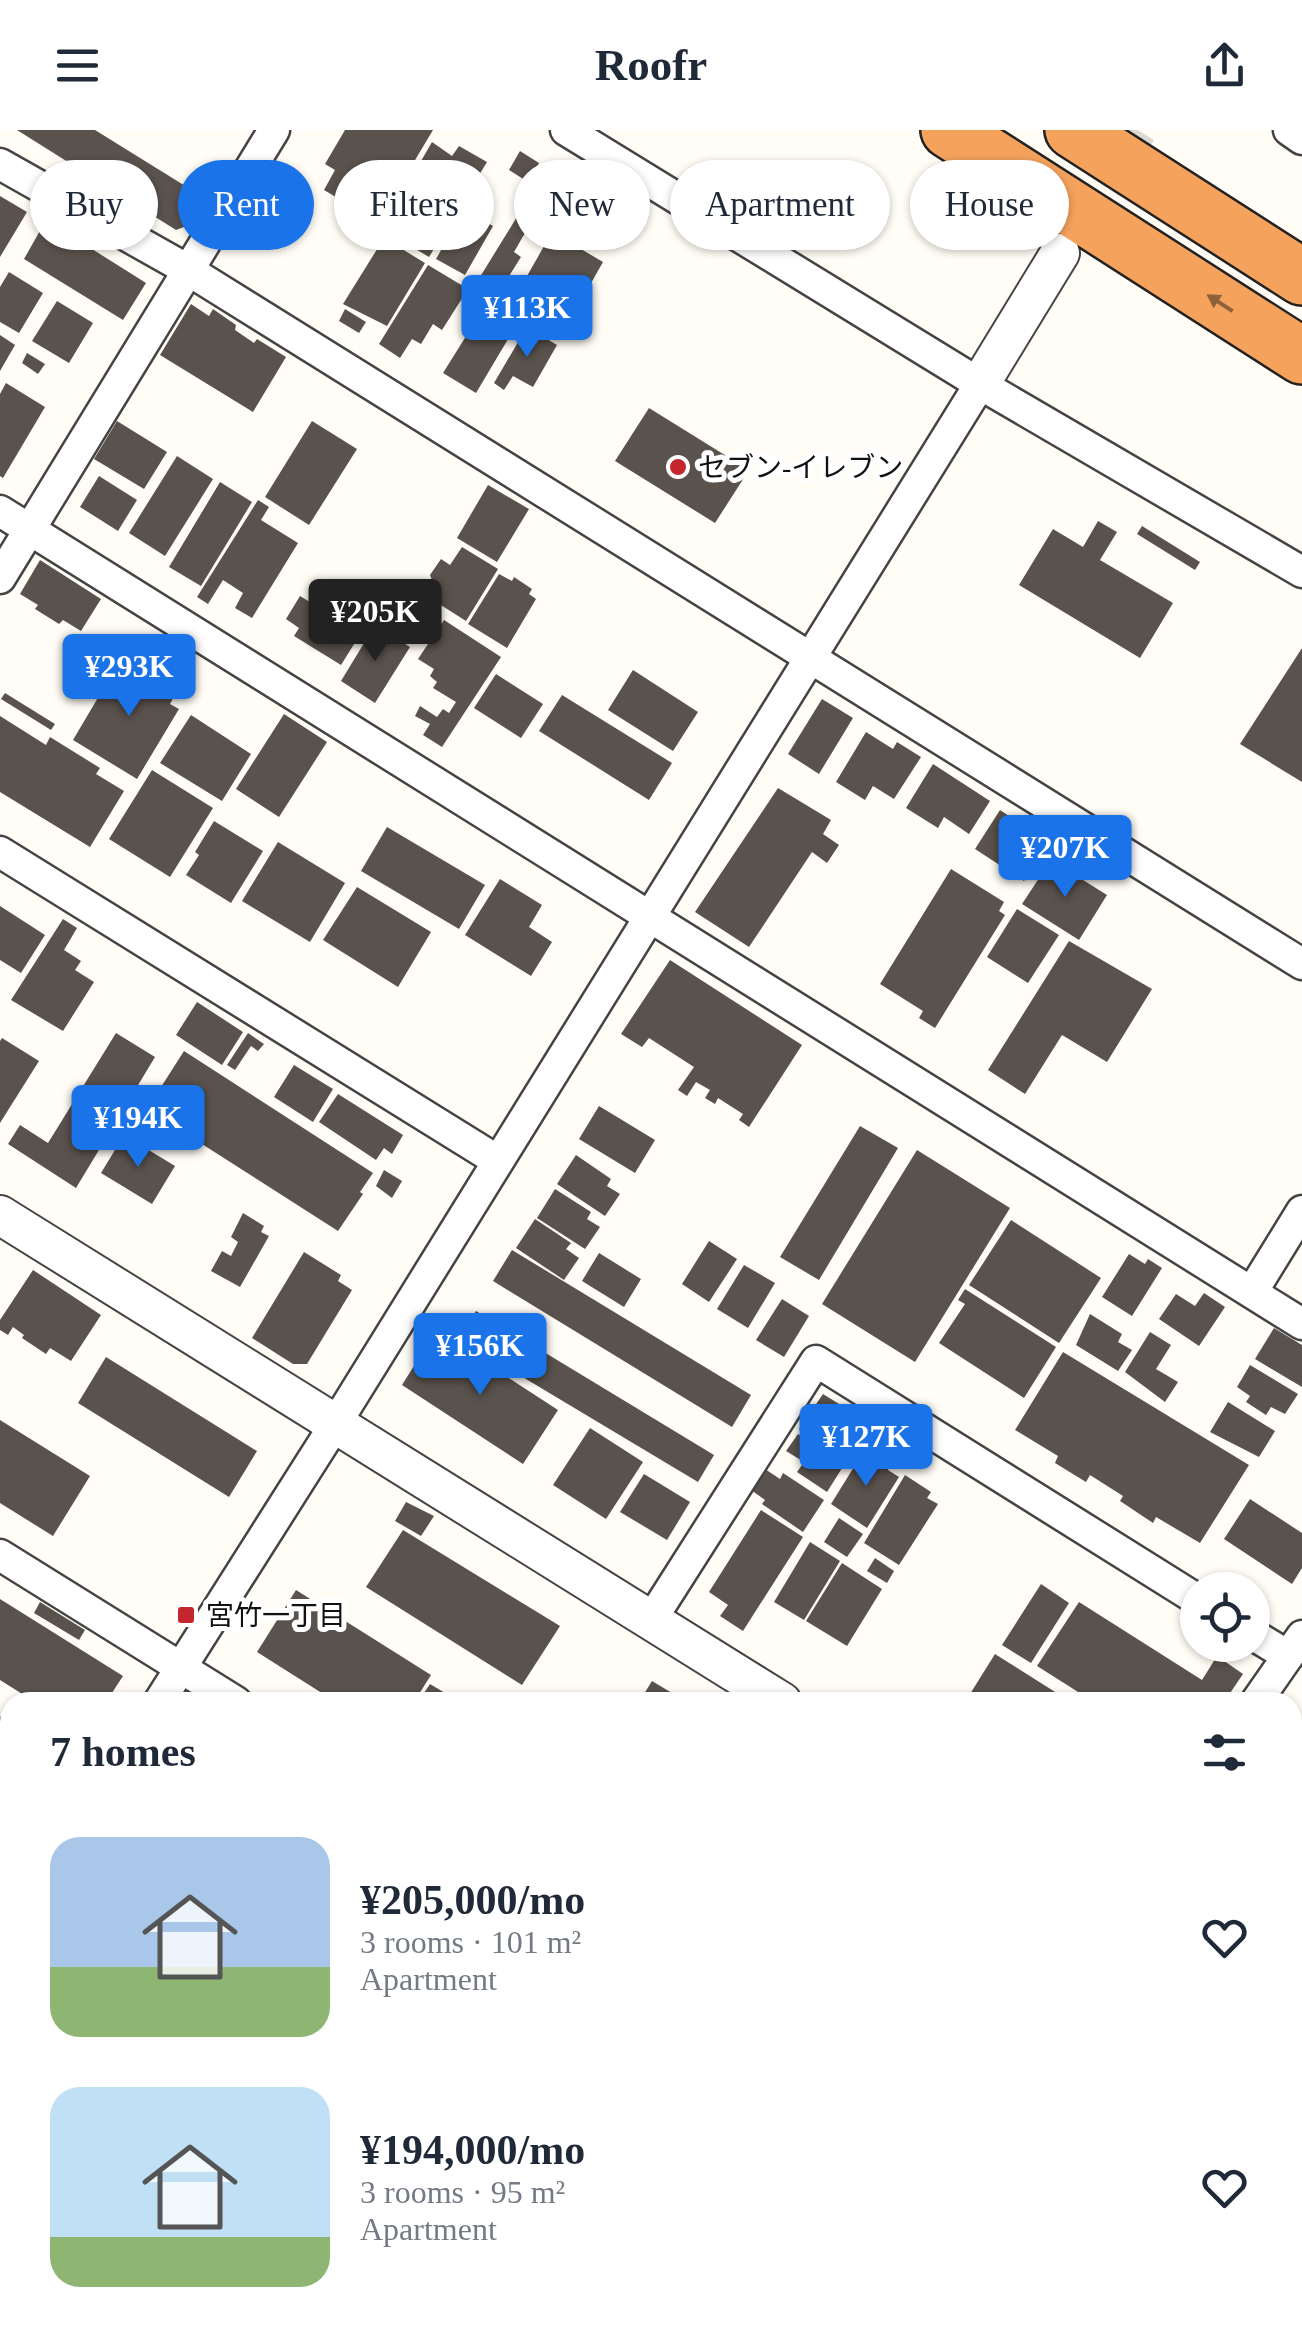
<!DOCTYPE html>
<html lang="en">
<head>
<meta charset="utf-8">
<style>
  :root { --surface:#fff; --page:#f6f6f7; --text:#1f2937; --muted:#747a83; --accent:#1a73e8 }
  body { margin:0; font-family:"Times New Roman","Noto Sans JP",serif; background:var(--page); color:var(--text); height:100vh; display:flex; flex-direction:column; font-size:38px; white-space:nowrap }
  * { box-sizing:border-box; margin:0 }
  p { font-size:32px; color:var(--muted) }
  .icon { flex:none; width:55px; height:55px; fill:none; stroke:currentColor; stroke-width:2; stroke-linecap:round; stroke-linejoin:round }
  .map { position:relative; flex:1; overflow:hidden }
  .drawer { position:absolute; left:0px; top:1562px; width:1302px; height:642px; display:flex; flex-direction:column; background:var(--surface); border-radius:30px 30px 0 0; box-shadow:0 2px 8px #0004 }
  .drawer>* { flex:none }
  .top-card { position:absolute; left:30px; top:30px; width:1242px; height:90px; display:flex; gap:20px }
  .controls { position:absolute; left:1180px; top:1442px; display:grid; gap:20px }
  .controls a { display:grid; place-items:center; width:90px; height:90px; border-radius:50%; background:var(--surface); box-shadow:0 2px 8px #0004; font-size:50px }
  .price { position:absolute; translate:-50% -85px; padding:0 22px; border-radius:10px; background:var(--accent); color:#fff; font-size:32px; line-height:65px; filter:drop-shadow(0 2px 5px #0008) }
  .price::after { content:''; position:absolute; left:50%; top:60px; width:30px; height:22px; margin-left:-15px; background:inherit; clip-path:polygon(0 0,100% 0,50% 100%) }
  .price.current { background:#222; color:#fff }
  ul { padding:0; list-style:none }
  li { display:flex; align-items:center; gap:30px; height:250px; padding:0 50px }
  li span { display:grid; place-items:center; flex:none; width:280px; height:200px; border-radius:30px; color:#555 }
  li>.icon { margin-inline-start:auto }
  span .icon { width:120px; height:120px; fill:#fffc; stroke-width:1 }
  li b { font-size:42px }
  h2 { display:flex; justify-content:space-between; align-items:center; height:120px; padding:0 50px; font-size:42px }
  .chip { padding:0 35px; border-radius:45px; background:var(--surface); box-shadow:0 2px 8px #0004; font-size:35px; line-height:90px }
  .chip.current { background:var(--accent); color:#fff }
  header { display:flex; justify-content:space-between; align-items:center; height:130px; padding:0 50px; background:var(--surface); font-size:45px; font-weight:700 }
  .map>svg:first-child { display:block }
  .building { fill:#5a524d }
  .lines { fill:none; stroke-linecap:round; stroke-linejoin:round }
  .tertiary-tunnel { stroke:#dbdad3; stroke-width:38; stroke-dasharray:38 19; stroke-linecap:butt }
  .minor-casing { stroke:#444; stroke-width:35 }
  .tertiary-casing { stroke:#444; stroke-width:42 }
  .secondary-casing { stroke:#333; stroke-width:48 }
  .motorway-casing { stroke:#222; stroke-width:60 }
  .minor { stroke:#fff; stroke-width:30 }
  .tertiary { stroke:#fff; stroke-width:38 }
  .secondary { stroke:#fff6b0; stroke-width:42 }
  .motorway { stroke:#f5a25d; stroke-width:55 }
  .oneway { fill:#8e613b }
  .poi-dot { fill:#c4262e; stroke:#fff; stroke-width:4 }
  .labels { text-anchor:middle; stroke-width:10; stroke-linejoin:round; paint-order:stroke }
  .poi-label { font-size:28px; fill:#111; stroke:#fff; text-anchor:start }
</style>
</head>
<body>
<header><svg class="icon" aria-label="menu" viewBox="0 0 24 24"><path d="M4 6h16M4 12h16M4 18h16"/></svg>Roofr<svg class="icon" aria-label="share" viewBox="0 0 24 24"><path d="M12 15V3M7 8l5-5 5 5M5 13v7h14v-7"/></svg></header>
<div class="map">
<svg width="1302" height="2204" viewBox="0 0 1302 2204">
  <rect width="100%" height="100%" fill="#fffdf5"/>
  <!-- building -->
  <g class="building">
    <polygon points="17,0 95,0 203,67 184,97 176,100"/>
    <polygon points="345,0 433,0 378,92 324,60 335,40 325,34"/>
    <polygon points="432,12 452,26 459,16 487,32 429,127 382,99"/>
    <polygon points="520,21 539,33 528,52 509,40"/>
    <polygon points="531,64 552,77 532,107 525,103 514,122 521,127 501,159 480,147"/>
    <polygon points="0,66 27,82 0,127"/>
    <polygon points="464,80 493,96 465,145 436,129"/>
    <polygon points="46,90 146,153 123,190 24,129"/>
    <polygon points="552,102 603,132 561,206 510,176"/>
    <polygon points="384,108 425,133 387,196 343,174"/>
    <polygon points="428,135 468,159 442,200 433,194 421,214 412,209 400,228 379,214"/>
    <polygon points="9,142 43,163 19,203 0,192 0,157"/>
    <polygon points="57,171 93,193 69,233 32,211"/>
    <polygon points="488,171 512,186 510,190 517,194 476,263 443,243"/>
    <polygon points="191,174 209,186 213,179 236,195 235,200 254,213 257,209 286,227 253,282 160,225"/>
    <polygon points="345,179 366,192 359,203 339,191"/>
    <polygon points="527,197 557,215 533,257 513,246 504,260 494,253"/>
    <polygon points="0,205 15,215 0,241"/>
    <polygon points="27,223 45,234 38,244 22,233"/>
    <polygon points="6,253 45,277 3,348 0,346 0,264"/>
    <polygon points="649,278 749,340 715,393 615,331"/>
    <polygon points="117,291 167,322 144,359 94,329"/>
    <polygon points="312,291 357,319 309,395 265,367"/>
    <polygon points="177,326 213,349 165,426 129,403"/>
    <polygon points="99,346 137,370 118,401 80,377"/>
    <polygon points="220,352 252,372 201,456 169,437"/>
    <polygon points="488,355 529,379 497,432 457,408"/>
    <polygon points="258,370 269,377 261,390 298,413 252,488 235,478 243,463 223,450 208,474 197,467"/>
    <polygon points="1098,391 1117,402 1100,430 1173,473 1140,528 1019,455 1053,399 1083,417"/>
    <polygon points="1142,396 1200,432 1195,440 1137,404"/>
    <polygon points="462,417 498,439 466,491 425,465 433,453 430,445 441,429 450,435"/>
    <polygon points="40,430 101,469 81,501 63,490 59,494 35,479 38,475 20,464"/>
    <polygon points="499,444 512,451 514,447 532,459 529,464 536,469 507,518 468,494"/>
    <polygon points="398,460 440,487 426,509 384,483"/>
    <polygon points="300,466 361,503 341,535 294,506 299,498 286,489"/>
    <polygon points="444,490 501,527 442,617 423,605 430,594 415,586 420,576 437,587 443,579 449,583 456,572 433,558 437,552 430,546 434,539 418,529"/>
    <polygon points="375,495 410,517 375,573 341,551"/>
    <polygon points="1302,518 1302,652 1240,614"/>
    <polygon points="122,527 177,561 170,574 179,579 137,649 73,610"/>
    <polygon points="633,540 698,582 673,621 608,580"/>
    <polygon points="496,544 543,574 521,608 474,578"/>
    <polygon points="5,563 55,594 51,600 1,569"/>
    <polygon points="562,565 672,633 649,670 539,601"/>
    <polygon points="822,569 853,588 819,644 788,624"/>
    <polygon points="284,584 327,612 279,687 236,659"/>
    <polygon points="191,585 251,624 222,671 160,633"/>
    <polygon points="0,586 46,615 50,607 100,638 96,644 124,661 90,717 0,662"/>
    <polygon points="866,602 893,619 897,612 921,627 894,669 873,656 865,670 836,652"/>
    <polygon points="933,634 990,671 969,704 944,687 938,698 906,678"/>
    <polygon points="152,640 213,678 170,747 109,709"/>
    <polygon points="778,658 831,690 823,704 839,715 827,733 812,722 749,817 695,782"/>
    <polygon points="1000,680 1049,713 1024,751 975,719"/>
    <polygon points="214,691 263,721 231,773 186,745 199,725 195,722"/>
    <polygon points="387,697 485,755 459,799 361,741"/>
    <polygon points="278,712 345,753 310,812 242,771"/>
    <polygon points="1051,730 1107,765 1079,810 1022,774"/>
    <polygon points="951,739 1004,772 999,781 1005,785 935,898 919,888 923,881 880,854"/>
    <polygon points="500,749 542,775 529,797 552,812 531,846 465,805"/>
    <polygon points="357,757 431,802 398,857 323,810"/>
    <polygon points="0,776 45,805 21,843 0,830"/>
    <polygon points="1017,779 1059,805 1028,853 987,827"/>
    <polygon points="63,789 77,798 64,820 81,831 75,840 94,852 63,901 11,870"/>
    <polygon points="1069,811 1152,859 1107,932 1062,905 1025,964 988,940"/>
    <polygon points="670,830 802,915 749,997 739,990 743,984 718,968 715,974 705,968 710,960 696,952 687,966 678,960 694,937 649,908 642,917 621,904"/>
    <polygon points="197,872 243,902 222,935 176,905"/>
    <polygon points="116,903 155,927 76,1058 8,1014 20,995 48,1013"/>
    <polygon points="248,903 264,914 258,921 251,916 235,940 227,935"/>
    <polygon points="2,908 39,931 0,993 0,911"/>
    <polygon points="184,921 373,1043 360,1062 363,1064 338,1101 147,979"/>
    <polygon points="294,935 333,959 313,992 274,967"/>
    <polygon points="338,964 403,1005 392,1024 384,1018 376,1030 319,992"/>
    <polygon points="599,976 655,1010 635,1043 579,1009"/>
    <polygon points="860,996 898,1018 819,1150 780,1127"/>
    <polygon points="124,1005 175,1036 152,1074 101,1043"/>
    <polygon points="917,1020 1010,1078 915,1232 822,1174"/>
    <polygon points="576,1025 611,1049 607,1056 620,1064 605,1086 557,1054"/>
    <polygon points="384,1040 402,1051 392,1068 376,1056"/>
    <polygon points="555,1059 591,1082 587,1089 600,1097 585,1119 537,1088"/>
    <polygon points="243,1083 264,1096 261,1102 269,1106 240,1157 211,1141 222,1121 231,1126 238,1112 231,1107"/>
    <polygon points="535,1089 571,1113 566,1119 579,1128 564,1150 516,1118"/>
    <polygon points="1011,1090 1101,1148 1059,1213 969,1155"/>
    <polygon points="709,1111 737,1129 709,1172 682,1154"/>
    <polygon points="512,1120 751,1265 732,1297 493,1151"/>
    <polygon points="304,1122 341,1145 338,1151 352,1160 307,1234 293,1234 252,1208"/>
    <polygon points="599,1123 641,1149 624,1177 582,1151"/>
    <polygon points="1129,1124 1145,1134 1148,1129 1162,1138 1132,1186 1102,1167"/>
    <polygon points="744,1135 775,1153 748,1198 717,1179"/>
    <polygon points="33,1140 101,1185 71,1231 50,1218 46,1224 22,1208 24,1205 13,1197 8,1205 0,1200 0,1190"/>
    <polygon points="965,1159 1056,1217 1024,1268 939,1213 965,1174 958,1170"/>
    <polygon points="1204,1163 1225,1177 1199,1216 1159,1189 1176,1164 1195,1176"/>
    <polygon points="782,1169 809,1186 784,1227 756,1210"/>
    <polygon points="476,1181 714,1325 698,1352 459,1209"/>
    <polygon points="1090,1184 1122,1204 1118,1212 1132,1220 1118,1241 1076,1215"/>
    <polygon points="1274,1198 1302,1215 1302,1257 1255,1229"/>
    <polygon points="436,1201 558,1280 523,1334 402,1255"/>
    <polygon points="1150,1202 1171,1215 1156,1239 1178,1252 1165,1272 1125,1242"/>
    <polygon points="1063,1222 1249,1335 1200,1413 1156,1387 1153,1393 1120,1371 1123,1366 1090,1345 1086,1352 1055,1333 1058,1326 1015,1300"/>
    <polygon points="106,1227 257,1321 229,1367 78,1273"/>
    <polygon points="1250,1235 1298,1264 1285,1284 1271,1277 1266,1285 1246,1272 1250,1266 1237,1257"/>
    <polygon points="823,1264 860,1287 836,1324 799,1299"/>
    <polygon points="1228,1272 1275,1301 1259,1327 1210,1302"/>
    <polygon points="0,1290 90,1346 53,1406 0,1373"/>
    <polygon points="862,1290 875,1299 858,1322 846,1314"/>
    <polygon points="590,1298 643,1332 606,1389 553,1355"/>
    <polygon points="879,1300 895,1310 886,1324 870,1314"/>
    <polygon points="798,1304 844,1335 827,1362 797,1342 804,1332 786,1321"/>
    <polygon points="873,1323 890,1334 888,1340 899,1347 867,1398 831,1374 862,1324 869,1329"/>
    <polygon points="765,1339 780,1349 783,1343 824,1370 803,1402 762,1374 765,1370 751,1360"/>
    <polygon points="644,1344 690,1372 667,1410 620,1382"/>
    <polygon points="905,1345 931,1362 927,1368 938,1374 899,1435 864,1413"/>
    <polygon points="1250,1369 1302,1403 1302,1438 1292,1454 1224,1409"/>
    <polygon points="406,1372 434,1386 421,1406 395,1391"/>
    <polygon points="761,1380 803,1407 743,1501 720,1486 728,1475 709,1462"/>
    <polygon points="839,1388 863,1404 847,1427 824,1412"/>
    <polygon points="403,1400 560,1496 522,1555 366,1457"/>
    <polygon points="810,1412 840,1431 804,1490 774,1472"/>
    <polygon points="875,1428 894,1441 887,1453 867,1441"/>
    <polygon points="842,1433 882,1459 847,1516 806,1491"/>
    <polygon points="1041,1454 1069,1473 1031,1533 1002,1515"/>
    <polygon points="296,1460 431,1545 414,1572 336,1572 257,1522"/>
    <polygon points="0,1469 123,1546 106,1572 35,1572 0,1550"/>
    <polygon points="40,1472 85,1500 79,1510 34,1483"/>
    <polygon points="1079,1472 1202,1550 1217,1526 1243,1544 1224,1572 1094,1572 1037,1536"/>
    <polygon points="995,1524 1071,1572 965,1572"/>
    <polygon points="652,1551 687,1572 639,1572"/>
    <polygon points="430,1554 460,1572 418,1572"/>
    <polygon points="0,1586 10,1592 10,1701 0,1695"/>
    <polygon points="1292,1623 1302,1629 1302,1690 1292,1683"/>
    <polygon points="1292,1699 1302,1705 1302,1752 1295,1762 1292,1760"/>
    <polygon points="1302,1776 1302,1829 1292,1823 1292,1789"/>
    <polygon points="10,1915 10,2006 4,2002 8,1995 0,1990 0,1947 8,1936 0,1932"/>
    <polygon points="0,2105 10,2112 10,2169 0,2163"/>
    <polygon points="51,2195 145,2195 160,2204 66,2204"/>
    <polygon points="454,2195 558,2195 553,2204 449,2204"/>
    <polygon points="579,2195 645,2195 639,2204 574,2204"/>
    <polygon points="673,2195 690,2195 704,2204 667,2204"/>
    <polygon points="940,2195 1065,2195 1080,2204 954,2204"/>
  </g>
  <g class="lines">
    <!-- tertiary-tunnel -->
    <polyline class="tertiary-tunnel" points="1072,103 1138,0"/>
    <!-- minor casing -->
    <g class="minor-casing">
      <g id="minor">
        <polyline points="566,0 980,254 1302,442"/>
        <polyline points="1289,0 1302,9"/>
        <polyline points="0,34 188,140 1302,834"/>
        <polyline points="0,381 1302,1194"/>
        <polyline points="0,448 274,0"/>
        <polyline points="0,722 498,1031"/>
        <polyline points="1252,1162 1302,1081"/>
        <polyline points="0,1425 236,1572"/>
        <polyline points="651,1490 816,1231 1198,1470"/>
        <polyline points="1252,1504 1288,1526"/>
        <polyline points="159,1572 336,1293 980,254"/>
        <polyline points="1256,1572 1302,1506"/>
        <polyline points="0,1735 10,1742"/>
        <polyline points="0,1825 10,1809"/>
        <polyline points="0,2036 10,2042"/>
        <polyline points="250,2195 264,2204"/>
        <polyline points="748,2195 765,2204"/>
        <polyline points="849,2204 854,2195"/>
      </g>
    </g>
    <!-- tertiary casing -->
    <g class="tertiary-casing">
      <g id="tertiary">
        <polyline points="980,254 1060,123"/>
        <polyline points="0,1085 782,1572"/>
        <polyline points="1292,1891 1302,1897"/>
      </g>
    </g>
    <!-- secondary casing -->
    <g class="secondary-casing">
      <g id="secondary">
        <polyline points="1292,2144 1302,2129"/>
        <polyline points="1256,2204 1261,2195"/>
      </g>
    </g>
    <!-- motorway casing -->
    <g class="motorway-casing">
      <g id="motorway">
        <polyline points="949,0 1302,226"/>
        <polyline points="1073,0 1302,147"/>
      </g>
    </g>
    <!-- minor -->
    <use href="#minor" class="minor"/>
    <!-- tertiary -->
    <use href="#tertiary" class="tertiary"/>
    <!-- secondary -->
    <use href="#secondary" class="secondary"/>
    <!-- motorway -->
    <use href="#motorway" class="motorway"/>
  </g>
  <!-- one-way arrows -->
  <defs><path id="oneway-solid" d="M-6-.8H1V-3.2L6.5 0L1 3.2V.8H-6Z" transform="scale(2.5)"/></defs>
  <use class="oneway" href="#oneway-solid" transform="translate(1220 173) rotate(-147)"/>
  <!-- markers -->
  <g class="poi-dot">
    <circle cx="678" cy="337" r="10"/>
    <rect x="176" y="1475" width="20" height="20" rx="5"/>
  </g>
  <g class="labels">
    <!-- poi labels -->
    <g class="poi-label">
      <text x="698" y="347">セブン-イレブン</text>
      <text x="206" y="1495">宮竹一丁目</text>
    </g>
  </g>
</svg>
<div class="controls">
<a><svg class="icon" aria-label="locate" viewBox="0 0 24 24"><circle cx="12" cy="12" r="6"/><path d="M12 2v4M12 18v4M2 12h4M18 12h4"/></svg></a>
</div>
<b class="price" style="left:527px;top:230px">¥113K</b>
<b class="price current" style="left:375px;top:534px">¥205K</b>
<b class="price" style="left:129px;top:589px">¥293K</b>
<b class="price" style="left:1065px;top:770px">¥207K</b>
<b class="price" style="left:138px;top:1040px">¥194K</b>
<b class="price" style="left:480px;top:1268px">¥156K</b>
<b class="price" style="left:866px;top:1359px">¥127K</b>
<div class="top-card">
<a class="chip">Buy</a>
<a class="chip current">Rent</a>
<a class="chip">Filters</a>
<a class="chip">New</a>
<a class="chip">Apartment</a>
<a class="chip">House</a>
</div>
<section class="drawer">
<h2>7 homes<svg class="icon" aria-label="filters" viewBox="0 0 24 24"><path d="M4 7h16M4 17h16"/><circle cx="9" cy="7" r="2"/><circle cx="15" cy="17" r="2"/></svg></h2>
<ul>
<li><span style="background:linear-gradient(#a9c7e8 65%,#8fb573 0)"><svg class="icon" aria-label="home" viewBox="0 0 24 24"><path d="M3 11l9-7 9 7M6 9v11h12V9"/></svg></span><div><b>¥205,000/mo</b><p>3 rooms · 101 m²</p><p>Apartment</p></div><svg class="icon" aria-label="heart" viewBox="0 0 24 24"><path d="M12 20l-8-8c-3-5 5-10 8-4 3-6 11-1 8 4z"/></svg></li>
<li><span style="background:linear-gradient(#bfe0f5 75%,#8fb573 0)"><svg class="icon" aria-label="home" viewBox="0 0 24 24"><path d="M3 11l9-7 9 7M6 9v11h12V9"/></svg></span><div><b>¥194,000/mo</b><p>3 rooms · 95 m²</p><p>Apartment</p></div><svg class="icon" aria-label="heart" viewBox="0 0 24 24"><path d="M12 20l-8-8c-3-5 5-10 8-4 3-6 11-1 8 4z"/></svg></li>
</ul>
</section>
</div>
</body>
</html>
